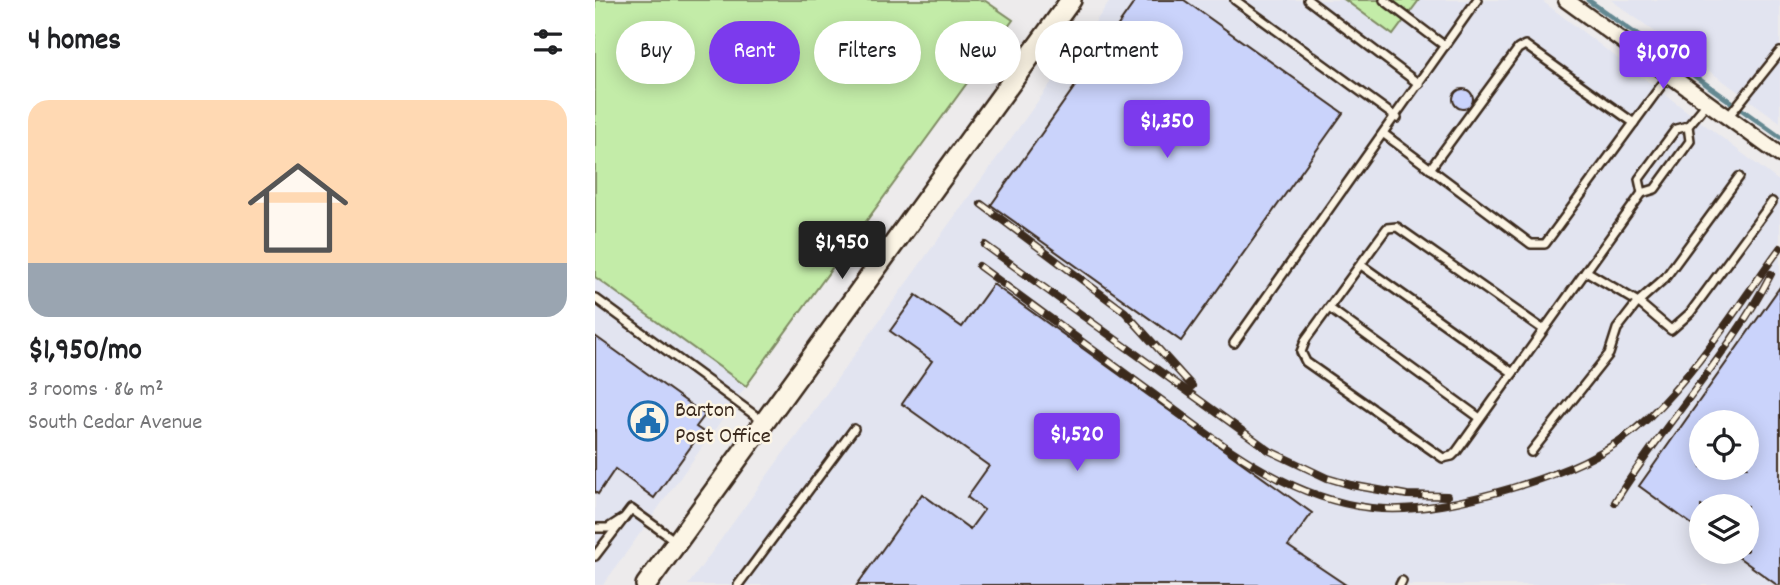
<!DOCTYPE html>
<html lang="en">
<head>
<meta charset="utf-8">
<style>
  :root { --surface:#fff; --page:#f6f6f6; --text:#202124; --muted:#757577; --line:#e0e0e0; --accent:#7c3aed }
  body { margin:0; font-family:Dekko,sans-serif; background:var(--page); color:var(--text); height:100vh; display:flex; flex-direction:column; font-size:26px; white-space:nowrap }
  * { box-sizing:border-box; margin:0 }
  p { font-size:23px; color:var(--muted) }
  .icon { flex:none; width:38px; height:38px; fill:none; stroke:currentColor; stroke-width:2; stroke-linecap:round; stroke-linejoin:round }
  .map { position:relative; flex:1; overflow:hidden }
  .drawer { display:flex; flex-direction:column; background:var(--surface); width:595px }
  .drawer>* { flex:none }
  .top-card { position:absolute; left:21px; top:21px; width:665px; height:63px; display:flex; gap:14px }
  .tools { position:absolute; left:1094px; top:410px; display:grid; gap:14px }
  .tools a { display:grid; place-items:center; width:70px; height:70px; border-radius:50%; background:var(--surface); box-shadow:0 4px 18px #0003; font-size:35px }
  .price { position:absolute; translate:-50% -60px; padding:0 16px; border-radius:7px; background:var(--accent); color:#fff; font-size:23px; line-height:46px; filter:drop-shadow(0 2px 4px #0008) }
  .price::after { content:''; position:absolute; left:50%; top:42px; width:21px; height:16px; margin-left:-10px; background:inherit; clip-path:polygon(0 0,100% 0,50% 100%) }
  .price.active { background:#222; color:#fff }
  ul { padding:0; list-style:none }
  li { display:grid; align-content:center; gap:14px; height:371px; padding:0 28px }
  li+li { border-top:2px solid var(--line) }
  li span { display:grid; place-items:center; height:217px; border-radius:21px; color:#555 }
  li>.icon { margin-inline-start:auto }
  span .icon { width:126px; height:126px; fill:#fffc; stroke-width:1 }
  li b { font-size:30px }
  h2 { display:flex; justify-content:space-between; align-items:center; height:84px; padding:0 28px; font-size:30px }
  .tag { padding:0 24px; border-radius:32px; background:var(--surface); box-shadow:0 4px 18px #0003; font-size:24px; line-height:63px }
  .tag.active { background:var(--accent); color:#fff }
  main { display:flex; flex:1; min-height:0 }
  .map>svg:first-child { display:block }
  .built { fill:#e2e4f0; fill-rule:evenodd }
  .green { fill:#c3eca8; stroke:#7f8b63; stroke-width:2 }
  .lines { fill:none; stroke-linecap:round; stroke-linejoin:round }
  .stream { stroke:#638891; stroke-width:5 }
  .building { fill:#cad3fb; stroke:#3b2a1e; stroke-width:2; fill-rule:evenodd }
  .lane-casing { stroke:#3b2a1e; stroke-width:12 }
  .street-casing { stroke:#3b2a1e; stroke-width:19 }
  .secondary-casing { stroke:#3b2a1e; stroke-width:24 }
  .lane { stroke:#fcf5e5; stroke-width:7 }
  .street { stroke:#fcf5e5; stroke-width:14 }
  .secondary { stroke:#fcf5e5; stroke-width:19 }
  .rail-casing { stroke:#3b2a1e; stroke-width:8 }
  .rail { stroke:#fcf5e5; stroke-width:5; stroke-dasharray:16; stroke-linecap:butt }
  .labels { text-anchor:middle; stroke-width:5; stroke-linejoin:round; paint-order:stroke }
  .poi-label { font-size:23px; fill:#3b2a1e; stroke:#fcf5e5; text-anchor:start }
</style>
</head>
<body>
<main>
<section class="drawer">
<h2>4 homes<svg class="icon" aria-label="filters" viewBox="0 0 24 24"><path d="M4 7h16M4 17h16"/><circle cx="9" cy="7" r="2"/><circle cx="15" cy="17" r="2"/></svg></h2>
<ul>
<li><span style="background:linear-gradient(#ffd9b3 75%,#9aa5b1 0)"><svg class="icon" aria-label="home" viewBox="0 0 24 24"><path d="M3 11l9-7 9 7M6 9v11h12V9"/></svg></span><div><b>$1,950/mo</b><p>3 rooms · 86 m²</p><p>South Cedar Avenue</p></div></li>
</ul>
</section>
<div class="map">
<svg width="1185" height="585" viewBox="0 0 1185 585">
  <rect width="100%" height="100%" fill="#edebec"/>
  <filter id="ink" filterUnits="userSpaceOnUse"><feTurbulence type="fractalNoise" baseFrequency=".0143" numOctaves="2"/><feDisplacementMap in="SourceGraphic" scale="14" xChannelSelector="R" yChannelSelector="G"/><feConvolveMatrix kernelMatrix="1 2 1 2 8 2 1 2 1" color-interpolation-filters="sRGB"/></filter>
  <g filter="url(#ink)">
    <!-- built -->
    <g class="built">
      <path d="M516 0H750L798 35 824 0H946L1185 182V585H93ZM1106 422H1152V467H1106ZM1106 506H1152V551H1106Z"/>
      <polygon points="1016,0 1185,0 1185,122"/>
      <polygon points="0,277 151,386 8,585 0,585"/>
    </g>
    <!-- green -->
    <g class="green">
      <polygon points="0,0 389,0 418,20 151,386 0,277"/>
      <polygon points="750,0 824,0 798,35"/>
    </g>
    <g class="lines">
      <!-- stream -->
      <polyline class="stream" points="993,0 1185,137"/>
    </g>
    <!-- building -->
    <g class="building">
      <polygon points="541,0 589,0 748,113 586,341 396,205"/>
      <circle cx="868" cy="99" r="10"/>
      <polygon points="398,284 717,513 693,546 751,585 262,585 327,494 375,529 389,510 372,497 394,466 307,404 337,361 295,331 321,295 367,327"/>
      <path d="M1185 287V585H1182L1135 551H1152V506H1106V531L1044 486ZM1106 422H1152V467H1106Z"/>
      <polygon points="0,336 110,415 101,427 107,431 59,498 20,469 3,494 0,492"/>
    </g>
    <g class="lines">
      <!-- lane casing -->
      <g class="lane-casing">
        <g id="lane">
          <polyline points="640,0 802,118"/>
          <polyline points="713,0 824,84"/>
          <polyline points="789,0 850,46"/>
          <polyline points="1133,117 1185,52"/>
          <polyline points="1093,126 1095,141 1060,189 1047,193 1044,179 1081,129 1093,126 1112,103"/>
          <polyline points="789,134 936,244 950,244 1074,75"/>
          <polyline points="835,169 923,49 930,45 1039,123"/>
          <polyline points="766,265 918,373"/>
          <polyline points="991,271 1043,302 1070,278 1144,177"/>
          <polyline points="0,298 169,422"/>
          <polyline points="734,308 885,418"/>
          <polyline points="949,330 802,227 792,228 711,339 706,352 711,362 848,458 857,456 862,451 1047,193"/>
          <polyline points="639,343 882,0"/>
          <polyline points="936,452 1014,354 1022,329 1043,302 1076,330 1095,313 1177,202"/>
          <polyline points="0,528 13,528 27,519"/>
          <polyline points="0,556 36,509 82,542"/>
          <polyline points="143,585 259,429"/>
          <polyline points="805,585 807,581"/>
        </g>
      </g>
      <!-- street casing -->
      <g class="street-casing">
        <polyline id="street" points="971,0 1185,155"/>
      </g>
      <!-- secondary casing -->
      <g class="secondary-casing">
        <polyline id="secondary" points="51,585 476,0"/>
      </g>
      <!-- lane -->
      <use href="#lane" class="lane"/>
      <!-- street -->
      <use href="#street" class="street"/>
      <!-- secondary -->
      <use href="#secondary" class="secondary"/>
      <!-- rail casing -->
      <g class="rail-casing">
        <g id="rail">
          <polyline points="386,204 530,312 597,386"/>
          <polyline points="390,245 675,451 732,478 756,485 812,495 852,496"/>
          <path d="M384 266C439 307 495 347 550 388 619 438 688 498 776 508 822 513 873 501 917 488 966 473 1014 455 1052 419 1104 369 1143 306 1185 248"/>
          <path d="M1020 502C1068 424 1134 356 1176 274"/>
        </g>
      </g>
      <!-- rail -->
      <use href="#rail" class="rail"/>
    </g>
  </g>
  <!-- icons -->
  <defs>
    <g id="civic-ring" transform="scale(2.0125)"><circle r="9.5" fill="#fcf5e5" stroke="#1f6fb2" stroke-width="1.5"/><path d="M-.6-6.5H3V-4.5H.6V-3L4-1V1h2V6H-6V1h2V-1L-.6-3ZM-1.2 2.5V6h2.4V2.5Z" fill="#1f6fb2"/></g>
  </defs>
  <g fill-rule="evenodd">
    <use href="#civic-ring" x="53" y="421"/>
  </g>
  <g class="labels">
    <!-- poi labels -->
    <g class="poi-label">
      <text x="80" y="416">Barton<tspan x="80" dy="26">Post Office</tspan></text>
    </g>
  </g>
</svg>
<div class="tools">
<a><svg class="icon" aria-label="locate" viewBox="0 0 24 24"><circle cx="12" cy="12" r="6"/><path d="M12 2v4M12 18v4M2 12h4M18 12h4"/></svg></a>
<a><svg class="icon" aria-label="layers" viewBox="0 0 24 24"><path d="M12 4l9 5-9 5-9-5zM3 14l9 5 9-5"/></svg></a>
</div>
<b class="price" style="left:1068px;top:91px">$1,070</b>
<b class="price" style="left:572px;top:160px">$1,350</b>
<b class="price active" style="left:247px;top:281px">$1,950</b>
<b class="price" style="left:482px;top:473px">$1,520</b>
<div class="top-card">
<a class="tag">Buy</a>
<a class="tag active">Rent</a>
<a class="tag">Filters</a>
<a class="tag">New</a>
<a class="tag">Apartment</a>
</div>
</div>
</main>
</body>
</html>
